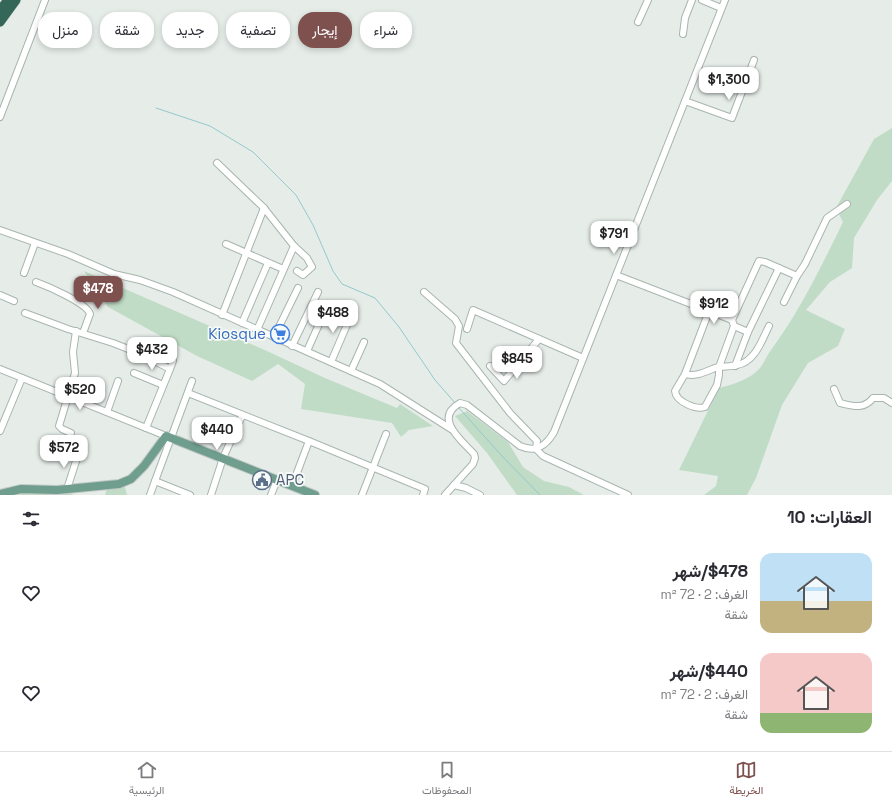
<!DOCTYPE html>
<html lang="ar">
<head>
<meta charset="utf-8">
<style>
  :root { --surface:#fff; --page:#f7f7f7; --text:#2b2b33; --muted:#7c7c81; --line:#e1e1e2; --accent:#7e514e }
  body { margin:0; font-family:"Space Grotesk",Vazirmatn,sans-serif; background:var(--page); color:var(--text); direction:rtl; height:100vh; display:flex; flex-direction:column; font-size:15px; white-space:nowrap }
  * { box-sizing:border-box; margin:0 }
  p { font-size:13px; color:var(--muted) }
  .icon { flex:none; width:22px; height:22px; fill:none; stroke:currentColor; stroke-width:2; stroke-linecap:round; stroke-linejoin:round }
  .map { position:relative; height:495px; overflow:hidden; direction:ltr }
  .side { display:flex; flex-direction:column; background:var(--surface); flex:1 }
  .side>* { flex:none }
  .top-card { position:absolute; left:12px; top:12px; width:400px; height:36px; direction:rtl; display:flex; gap:8px }
  .price { position:absolute; translate:-50% -34px; padding:0 9px; border-radius:8px; background:#fff; color:#222; font-size:13px; line-height:26px; filter:drop-shadow(0 1px 2px #0008) }
  .price::after { content:''; position:absolute; left:50%; top:24px; width:12px; height:9px; margin-left:-6px; background:inherit; clip-path:polygon(0 0,100% 0,50% 100%) }
  .price.selected { background:var(--accent); color:#fff }
  ul { padding:0; list-style:none }
  li { display:flex; align-items:center; gap:12px; height:100px; padding:0 20px }
  li span { display:grid; place-items:center; flex:none; width:112px; height:80px; border-radius:12px; color:#555 }
  li>.icon { margin-inline-start:auto }
  span .icon { width:48px; height:48px; fill:#fffc; stroke-width:1 }
  li b { font-size:17px }
  h2 { display:flex; justify-content:space-between; align-items:center; height:48px; padding:0 20px; font-size:17px }
  .chip { padding:0 14px; border-radius:16px; background:var(--surface); box-shadow:0 2px 6px #0003; font-size:14px; line-height:36px }
  .chip.selected { background:var(--accent); color:#fff }
  .tabs { display:flex; justify-content:space-around; align-items:center; height:56px; border-top:1px solid var(--line); background:var(--surface); font-size:11px; color:var(--muted) }
  .tabs a { display:grid; justify-items:center; gap:2px }
  .tabs .selected { color:var(--accent) }
  .map>svg:first-child { display:block }
  .green { fill:#c1dcc6 }
  .lines { fill:none; stroke-linecap:round; stroke-linejoin:round }
  .stream { stroke:#94c8cc; stroke-width:1 }
  .minor-casing { stroke:#a9b5af; stroke-width:8 }
  .major-casing { stroke:#c3c9c6; stroke-width:10 }
  .highway-casing { stroke:#c3c9c6; stroke-width:10 }
  .minor { stroke:#fff; stroke-width:6 }
  .major { stroke:#6f9e8e; stroke-width:8 }
  .highway { stroke:#356758; stroke-width:9 }
  .labels { text-anchor:middle; stroke-width:3.5; stroke-linejoin:round; paint-order:stroke }
  .shop-label { font-size:15px; fill:#366cbe; stroke:#f6faf8; text-anchor:end }
  .service-label { font-size:15px; fill:#4e5e75; stroke:#f6faf8; text-anchor:start }
</style>
</head>
<body>
<div class="map">
<svg width="892" height="495" viewBox="0 0 892 495">
  <rect width="100%" height="100%" fill="#e6ede9"/>
  <!-- green -->
  <g class="green">
    <path d="M892 128V181L877 200 854 238 852 268 830 282 806 310 845 329 838 346 808 363 782 405 756 478 747 495H704L716 486 718 476 679 470 719 388C734 384 749 380 760 368 764 363 767 355 771 350 801 309 821 267 843 222L836 208 874 139Z"/>
    <polygon points="84,271 267,351 325,378 397,408 400,404 433,426 409,430 401,437 392,423 301,409 305,384 278,364 252,381 197,356 108,307"/>
    <polygon points="467,411 508,442 523,467 544,481 569,487 584,495 517,495 487,453 455,416"/>
    <polygon points="125,487 127,495 105,495 107,489"/>
    <polygon points="22,493 72,494 73,495 20,495"/>
  </g>
  <g class="lines">
    <!-- stream -->
    <g class="stream">
      <polyline points="156,108 210,126 253,152 296,195 313,225 333,271 342,284 375,298 399,327 435,380 456,404"/>
      <polyline points="459,408 501,455 540,495"/>
    </g>
    <!-- minor casing -->
    <g class="minor-casing">
      <g id="minor">
        <polyline points="702,0 721,8"/>
        <polyline points="638,22 648,0"/>
        <polyline points="683,34 685,18 692,0"/>
        <polyline points="685,101 732,118 754,60"/>
        <polyline points="0,117 45,0"/>
        <polyline points="217,163 264,208 294,246 307,258 312,267 303,275 297,271"/>
        <polyline points="0,230 68,254 114,274 140,280 173,292 380,384 451,429"/>
        <polyline points="226,244 283,269"/>
        <polyline points="24,273 35,243"/>
        <path d="M616 275 709 311 685 374C695 377 705 372 715 368 722 366 730 367 737 365 755 362 762 340 769 326"/>
        <path d="M36 282C47 286 87 303 90 314L83 333"/>
        <polyline points="424,292 455,319 459,326 456,343 510,413 537,441 536,449 543,456 628,495"/>
        <polyline points="0,295 14,301"/>
        <polyline points="784,302 797,276"/>
        <polyline points="25,313 68,329 113,343 141,354 170,369 146,428"/>
        <polyline points="222,315 264,208"/>
        <polyline points="732,320 759,261 765,262 797,276 805,264 827,218 847,204"/>
        <polyline points="242,323 268,263"/>
        <polyline points="734,326 748,332 735,366"/>
        <polyline points="467,329 473,310 583,358"/>
        <polyline points="257,330 294,246"/>
        <polyline points="748,332 779,268"/>
        <polyline points="274,337 298,288"/>
        <polyline points="292,346 318,292"/>
        <polyline points="307,351 328,304"/>
        <polyline points="331,362 352,313"/>
        <polyline points="490,366 504,381 539,339"/>
        <polyline points="0,369 166,436"/>
        <polyline points="170,369 173,361"/>
        <polyline points="351,371 364,342"/>
        <polyline points="134,373 163,385"/>
        <path d="M685 374 675 391C676 402 696 410 705 407L717 385 719 375V367L734 326 732 320 709 311"/>
        <path d="M834 389 840 403C853 406 864 410 873 398H884L892 403"/>
        <polyline points="188,393 309,441 425,489 423,495"/>
        <polyline points="107,412 118,381"/>
        <polyline points="0,431 22,378"/>
        <polyline points="71,433 62,429 59,426 75,373 73,352 76,331"/>
        <polyline points="454,485 466,488 480,495"/>
        <polyline points="292,486 309,441"/>
        <polyline points="67,489 78,455"/>
        <polyline points="150,495 155,481"/>
        <polyline points="190,495 155,481 192,381"/>
        <polyline points="211,495 223,458 242,416"/>
        <polyline points="271,495 277,480"/>
        <polyline points="362,495 386,434"/>
        <path d="M445 495 473 464 475 458 474 454C461 440 433 418 460 403L467 405 520 446C536 453 546 446 554 432L725 0"/>
      </g>
    </g>
    <!-- major casing -->
    <g class="major-casing">
      <polyline id="major" points="0,494 21,489 57,490 119,484 131,479 144,466 166,436 315,495"/>
    </g>
    <!-- highway casing -->
    <g class="highway-casing">
      <g id="highway">
        <polyline points="0,10 8,0"/>
        <polyline points="0,22 16,0"/>
      </g>
    </g>
    <!-- minor -->
    <use href="#minor" class="minor"/>
    <!-- major -->
    <use href="#major" class="major"/>
    <!-- highway -->
    <use href="#highway" class="highway"/>
  </g>
  <!-- icons -->
  <defs>
    <g id="supermarket-ring" transform="scale(1)"><circle r="9.5" fill="#f6faf8" stroke="#3f7fe0" stroke-width="1.5"/><path d="M-6-5.5h2.5l.6 2H6L4.5 2H-2.5L-4.4-4H-6ZM-1.5 3.2a1.3 1.3 0 1 0 .1 0ZM3 3.2a1.3 1.3 0 1 0 .1 0Z" fill="#3f7fe0"/></g>
    <g id="civic-ring" transform="scale(1)"><circle r="9.5" fill="#f6faf8" stroke="#5c6f8a" stroke-width="1.5"/><path d="M-.6-6.5H3V-4.5H.6V-3L4-1V1h2V6H-6V1h2V-1L-.6-3ZM-1.2 2.5V6h2.4V2.5Z" fill="#5c6f8a"/></g>
  </defs>
  <g fill-rule="evenodd">
    <use href="#supermarket-ring" x="280" y="334"/>
    <use href="#civic-ring" x="262" y="480"/>
  </g>
  <g class="labels">
    <!-- shop labels -->
    <g class="shop-label">
      <text x="266" y="339">Kiosque</text>
    </g>
    <!-- service labels -->
    <g class="service-label">
      <text x="276" y="485">APC</text>
    </g>
  </g>
</svg>
<b class="price" style="left:729px;top:101px">$1,300</b>
<b class="price" style="left:614px;top:255px">$791</b>
<b class="price selected" style="left:98px;top:310px">$478</b>
<b class="price" style="left:714px;top:325px">$912</b>
<b class="price" style="left:333px;top:334px">$488</b>
<b class="price" style="left:152px;top:371px">$432</b>
<b class="price" style="left:517px;top:380px">$845</b>
<b class="price" style="left:80px;top:411px">$520</b>
<b class="price" style="left:217px;top:451px">$440</b>
<b class="price" style="left:64px;top:469px">$572</b>
<div class="top-card">
<a class="chip">شراء</a>
<a class="chip selected">إيجار</a>
<a class="chip">تصفية</a>
<a class="chip">جديد</a>
<a class="chip">شقة</a>
<a class="chip">منزل</a>
</div>
</div>
<section class="side">
<h2>العقارات: 10<svg class="icon" aria-label="filters" viewBox="0 0 24 24"><path d="M4 7h16M4 17h16"/><circle cx="9" cy="7" r="2"/><circle cx="15" cy="17" r="2"/></svg></h2>
<ul>
<li><span style="background:linear-gradient(#bfe0f5 60%,#c2b280 0)"><svg class="icon" aria-label="home" viewBox="0 0 24 24"><path d="M3 11l9-7 9 7M6 9v11h12V9"/></svg></span><div><b>$478/شهر</b><p>الغرف: 2 · 72 m²</p><p>شقة</p></div><svg class="icon" aria-label="heart" viewBox="0 0 24 24"><path d="M12 20l-8-8c-3-5 5-10 8-4 3-6 11-1 8 4z"/></svg></li>
<li><span style="background:linear-gradient(#f6c9c9 75%,#8fb573 0)"><svg class="icon" aria-label="home" viewBox="0 0 24 24"><path d="M3 11l9-7 9 7M6 9v11h12V9"/></svg></span><div><b>$440/شهر</b><p>الغرف: 2 · 72 m²</p><p>شقة</p></div><svg class="icon" aria-label="heart" viewBox="0 0 24 24"><path d="M12 20l-8-8c-3-5 5-10 8-4 3-6 11-1 8 4z"/></svg></li>
</ul>
</section>
<nav class="tabs">
<a class="selected"><svg class="icon" aria-label="map" viewBox="0 0 24 24"><path d="M3 6l6-2 6 2 6-2v14l-6 2-6-2-6 2zM9 4v14M15 6v14"/></svg>الخريطة</a>
<a><svg class="icon" aria-label="saved" viewBox="0 0 24 24"><path d="M7 4h10v16l-5-4-5 4z"/></svg>المحفوظات</a>
<a><svg class="icon" aria-label="home" viewBox="0 0 24 24"><path d="M3 11l9-7 9 7M6 9v11h12V9"/></svg>الرئيسية</a>
</nav>
</body>
</html>
